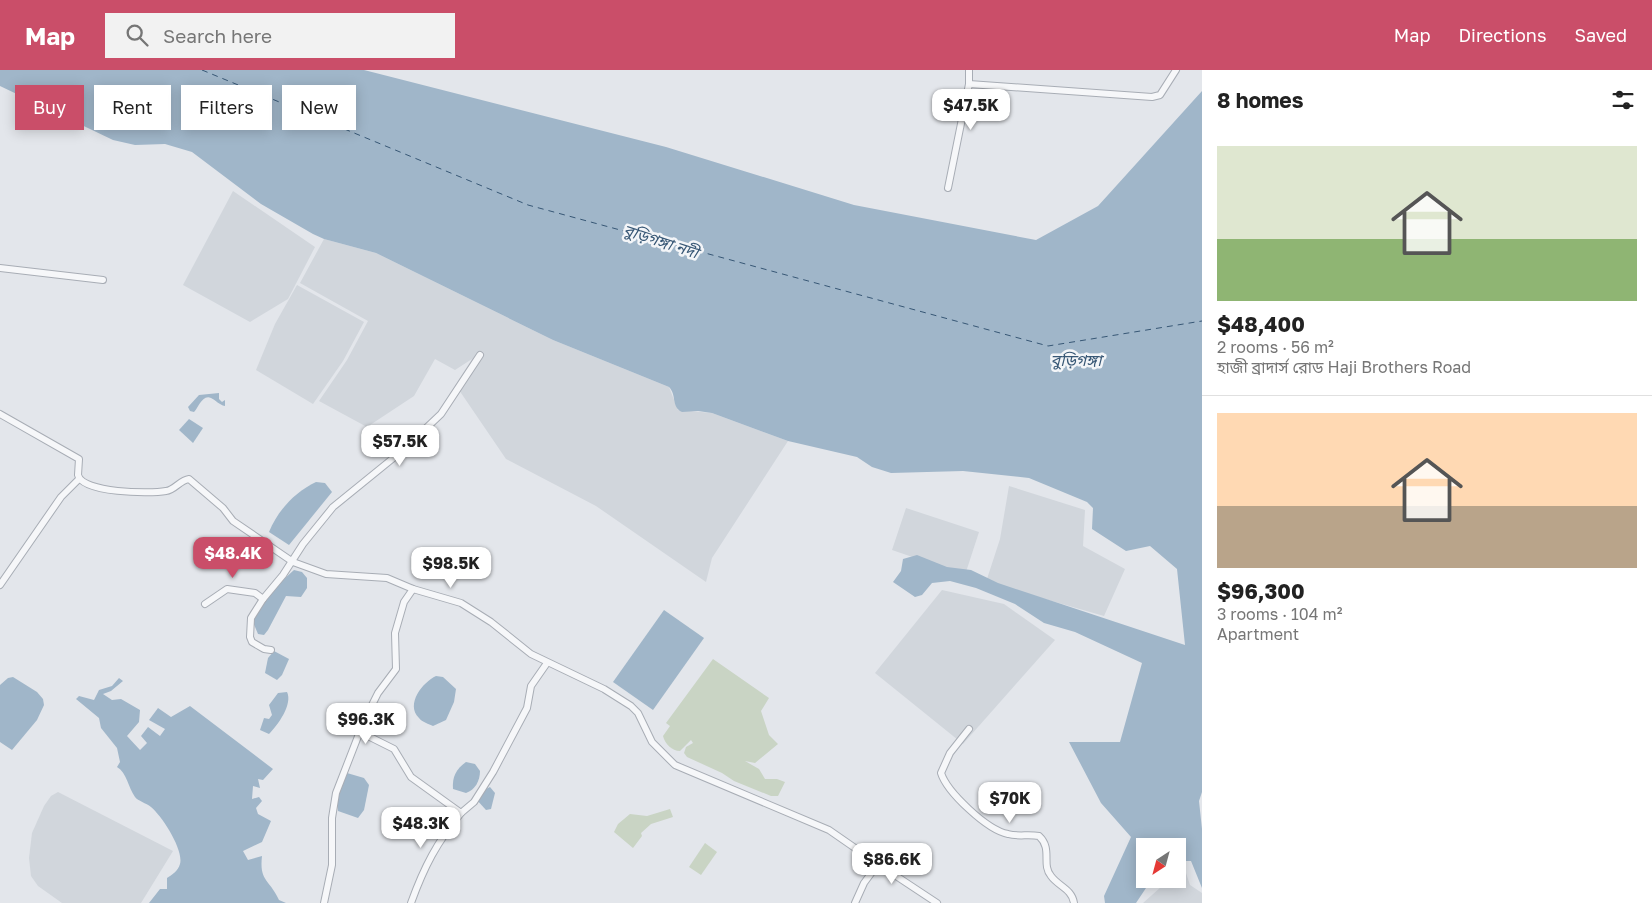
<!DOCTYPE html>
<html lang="en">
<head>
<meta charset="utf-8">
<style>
  :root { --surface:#fff; --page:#f2f2f2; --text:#222; --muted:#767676; --line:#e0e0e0; --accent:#ca4e69 }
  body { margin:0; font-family:"Golos Text","Noto Sans Bengali",sans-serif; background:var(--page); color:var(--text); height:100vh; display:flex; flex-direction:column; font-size:19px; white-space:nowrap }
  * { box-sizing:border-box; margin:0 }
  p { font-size:16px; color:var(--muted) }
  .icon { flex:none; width:28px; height:28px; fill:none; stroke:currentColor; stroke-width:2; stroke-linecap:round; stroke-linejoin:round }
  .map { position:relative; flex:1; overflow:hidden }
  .drawer { display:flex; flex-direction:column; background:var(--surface); width:450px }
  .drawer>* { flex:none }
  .guide { position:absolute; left:15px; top:15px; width:475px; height:45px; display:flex; gap:10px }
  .needle { width:32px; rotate:216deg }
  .tools { position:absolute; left:1136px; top:768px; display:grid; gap:10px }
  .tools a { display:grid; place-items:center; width:50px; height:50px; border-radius:0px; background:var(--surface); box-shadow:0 2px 12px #0003; font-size:25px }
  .price { position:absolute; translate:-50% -42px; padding:0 11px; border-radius:10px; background:#fff; color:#222; font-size:16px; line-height:32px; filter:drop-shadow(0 1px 2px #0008) }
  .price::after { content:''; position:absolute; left:50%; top:30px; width:15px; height:11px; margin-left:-8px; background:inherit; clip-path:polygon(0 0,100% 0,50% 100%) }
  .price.active { background:var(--accent); color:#fff }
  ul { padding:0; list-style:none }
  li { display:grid; align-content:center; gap:10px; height:265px; padding:0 15px }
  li+li { border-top:1px solid var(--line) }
  li span { display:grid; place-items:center; height:155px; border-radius:0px; color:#555 }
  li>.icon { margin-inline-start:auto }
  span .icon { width:90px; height:90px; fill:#fffc; stroke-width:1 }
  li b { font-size:21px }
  h2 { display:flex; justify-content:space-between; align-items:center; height:60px; padding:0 15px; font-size:21px }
  .pill { padding:0 18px; border-radius:0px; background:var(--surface); box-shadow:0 2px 12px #0003; font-size:18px; line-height:45px }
  .pill.active { background:var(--accent); color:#fff }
  header { display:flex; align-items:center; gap:30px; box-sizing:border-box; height:70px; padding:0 25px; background:var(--accent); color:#fff }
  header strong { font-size:24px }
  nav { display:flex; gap:28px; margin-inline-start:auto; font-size:18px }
  .search { width:350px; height:45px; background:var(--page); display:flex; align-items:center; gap:12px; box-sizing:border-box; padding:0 18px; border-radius:0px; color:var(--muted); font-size:19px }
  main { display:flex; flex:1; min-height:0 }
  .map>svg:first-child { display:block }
  .built { fill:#d1d6dc }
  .green { fill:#c9d4c4 }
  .water { fill:#a0b6c9 }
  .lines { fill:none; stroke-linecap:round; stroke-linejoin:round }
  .ferry { stroke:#375775; stroke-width:1; stroke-dasharray:6 5; stroke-linecap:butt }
  .minor-casing { stroke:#a8adb5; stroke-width:8 }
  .minor { stroke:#f6f7f9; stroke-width:6 }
  .labels { text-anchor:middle; stroke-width:5; stroke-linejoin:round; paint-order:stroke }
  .water-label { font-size:16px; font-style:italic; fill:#375775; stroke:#f3f5f8 }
</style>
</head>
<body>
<header>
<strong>Map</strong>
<div class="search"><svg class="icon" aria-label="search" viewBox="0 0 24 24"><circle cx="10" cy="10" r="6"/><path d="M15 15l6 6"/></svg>Search here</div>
<nav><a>Map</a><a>Directions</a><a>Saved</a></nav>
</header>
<main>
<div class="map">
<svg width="1202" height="833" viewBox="0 0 1202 833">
  <rect width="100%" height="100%" fill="#e3e6eb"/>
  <!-- built -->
  <g class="built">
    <polygon points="233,121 315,177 288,229 250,252 183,215"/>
    <polygon points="324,169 376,183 553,270 669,317 678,340 712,343 788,371 712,488 706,512 596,436 506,389 459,320 434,348 472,289 455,300 435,289 414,326 367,357 319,331 347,290 368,251 300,213"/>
    <polygon points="297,215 364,252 343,291 313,334 256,300 275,254"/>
    <polygon points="1009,416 1085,440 1083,476 1125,499 1104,546 986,512 1000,469"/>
    <polygon points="906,438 979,462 965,505 892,480"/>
    <polygon points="942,520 1004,534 1055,570 963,674 875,603"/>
    <polygon points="58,722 173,781 141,833 62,833 38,816 31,806 29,788 32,763 44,736 51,726"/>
    <polygon points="1184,797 1190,815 1202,823 1202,833 1143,833 1170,809 1178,809 1178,802"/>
  </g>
  <!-- green -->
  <g class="green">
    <path d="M713 589 769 628 761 641 769 665 778 674 755 693 745 691 759 699 765 709H777L785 712 778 726H771L734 711 722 703 687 687 684 683 686 677 693 673 691 670 680 681C672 681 665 674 663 666L670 656 666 653Z"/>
    <polygon points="670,739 673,747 651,754 641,763 642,766 633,778 614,762 618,754 630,744 647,746"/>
    <polygon points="705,773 717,782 701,805 689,797"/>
  </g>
  <!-- water -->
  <g class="water">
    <path d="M0 0H364L666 77 854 135 1036 170 1098 136 1202 21V722L1199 731 1202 759V818L1191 791H1178V776H1145V809H1152L1136 833H1105L1104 826 1131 767 1101 733 1069 672H1120L1142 593 1075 562 1044 553 1015 534 976 518 950 511 932 513 922 525 915 527 893 512 901 501 903 489 917 485 947 497 971 500 998 513 1185 575 1177 499 1150 476 1126 481 1092 459 1093 438 1087 432 1029 408 963 401 891 403 872 397 857 387 788 371 712 343 698 341 682 342C671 337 677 325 669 317L553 270 376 183 324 169 313 164 261 134 192 82 165 74 135 75 113 70 0 16Z"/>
    <path d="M219 323V329L222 332 225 330V336C219 335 216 330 211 328 202 324 198 339 194 342L190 341 188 337 199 325Z"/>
    <polygon points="189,349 203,358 193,373 179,360"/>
    <path d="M316 412 325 413 332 422 289 475 269 462C278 440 295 422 316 412Z"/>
    <path d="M294 500 302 502 307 508V518L301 527 286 526 268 560 264 565 258 564 253 552C260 532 278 514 294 500Z"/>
    <polygon points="664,540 704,568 653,640 613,612"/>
    <polygon points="274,581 289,589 282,605 277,610 265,603 268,588"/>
    <path d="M436 606 443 607 456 619 454 632 446 650 433 656C429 654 422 652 419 648 405 634 423 612 436 606Z"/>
    <polygon points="13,607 37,622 43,629 44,635 37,650 12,680 0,672 0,615 8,608"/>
    <path d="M119 608 123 611 111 621 103 624 112 630 121 629 140 640 139 652 127 666 140 680 147 673 141 666 148 657 160 666 165 659 149 650 158 638 171 647 190 636 273 699 263 710 258 709 260 718 253 716 252 729 259 727 262 731 256 738 258 744 271 751 262 772 243 781 248 790 262 786C259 812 270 809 279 830L286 833H149L160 819H167V808C172 805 178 801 180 794 184 780 162 746 151 737 146 733 138 731 135 727 128 717 127 703 117 697L120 692 117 678 101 658 99 648 76 629 79 626 94 630 99 620 112 616Z"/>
    <path d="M287 622C293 634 278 655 269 664L260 660 264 648 269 649 272 645 269 635 278 623Z"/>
    <path d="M466 692 475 694 480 701C480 711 475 720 466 723L453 719C452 707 456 699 466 692Z"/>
    <polygon points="347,703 364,708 369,715 364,740 358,748 338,741 336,726"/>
    <polygon points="490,717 495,723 491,739 486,740 476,729 486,719"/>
  </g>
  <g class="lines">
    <!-- ferry -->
    <polyline class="ferry" points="202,0 528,135 1048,276 1202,251"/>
    <!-- minor casing -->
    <g class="minor-casing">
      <g id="minor">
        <polyline points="969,14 1152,27 1160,25 1176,0"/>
        <polyline points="948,118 969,14 969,0"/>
        <polyline points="0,198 103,210"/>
        <path d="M0 344 79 389 78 405C82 423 150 424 166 421 175 420 180 410 189 409L223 438 233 451 293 492 326 504 387 508 413 519 461 533 491 552 531 584 604 619 631 636 638 643 652 672 675 695 829 760 878 794"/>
        <polyline points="0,515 61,427 79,409"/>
        <polyline points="205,534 227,519 255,523 263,529"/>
        <polyline points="271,580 264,579 252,572 250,567 251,548 263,529 283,505 303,474 333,437 402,381 441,344 480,285"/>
        <path d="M969 659 950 683 941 703C947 722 987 760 1008 764 1018 767 1028 764 1039 766 1053 779 1041 794 1051 806 1058 816 1072 819 1074 833"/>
        <polyline points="360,662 394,679 411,707 461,743 474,732 493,702 527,638 531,616 547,593"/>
        <polyline points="324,833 332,795 332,748 336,723 364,651 378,623 396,599 395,563 404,532 413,519"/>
        <path d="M411 833C424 797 437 772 461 743"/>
        <polyline points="855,833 864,813 878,794 937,833"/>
      </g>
    </g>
    <!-- minor -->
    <use href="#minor" class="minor"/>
  </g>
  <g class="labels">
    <!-- water labels -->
    <g class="water-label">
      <text transform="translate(661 171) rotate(18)" y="6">বুড়িগঙ্গা নদী</text>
      <text x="1076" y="296">বুড়িগঙ্গা</text>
    </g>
  </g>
</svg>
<div class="tools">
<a><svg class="needle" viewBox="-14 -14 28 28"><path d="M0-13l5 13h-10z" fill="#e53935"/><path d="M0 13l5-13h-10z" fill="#767676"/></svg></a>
</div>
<b class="price" style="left:971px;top:61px">$47.5K</b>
<b class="price" style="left:400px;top:397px">$57.5K</b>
<b class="price active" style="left:233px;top:509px">$48.4K</b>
<b class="price" style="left:451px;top:519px">$98.5K</b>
<b class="price" style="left:366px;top:675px">$96.3K</b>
<b class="price" style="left:1010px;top:754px">$70K</b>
<b class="price" style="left:421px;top:779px">$48.3K</b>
<b class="price" style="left:892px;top:815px">$86.6K</b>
<div class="guide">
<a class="pill active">Buy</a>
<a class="pill">Rent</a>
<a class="pill">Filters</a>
<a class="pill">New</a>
</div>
</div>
<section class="drawer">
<h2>8 homes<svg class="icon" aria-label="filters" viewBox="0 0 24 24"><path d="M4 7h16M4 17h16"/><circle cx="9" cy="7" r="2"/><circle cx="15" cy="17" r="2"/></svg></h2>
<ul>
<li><span style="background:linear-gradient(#dfe7d0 60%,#8fb573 0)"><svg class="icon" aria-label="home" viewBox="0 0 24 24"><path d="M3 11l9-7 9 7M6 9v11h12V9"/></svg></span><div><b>$48,400</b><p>2 rooms · 56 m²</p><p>হাজী ব্রাদার্স রোড Haji Brothers Road</p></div></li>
<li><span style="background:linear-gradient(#ffd9b3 60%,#b9a48a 0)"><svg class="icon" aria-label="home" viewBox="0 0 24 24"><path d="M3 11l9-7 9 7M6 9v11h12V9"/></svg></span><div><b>$96,300</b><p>3 rooms · 104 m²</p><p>Apartment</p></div></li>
</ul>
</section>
</main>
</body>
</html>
